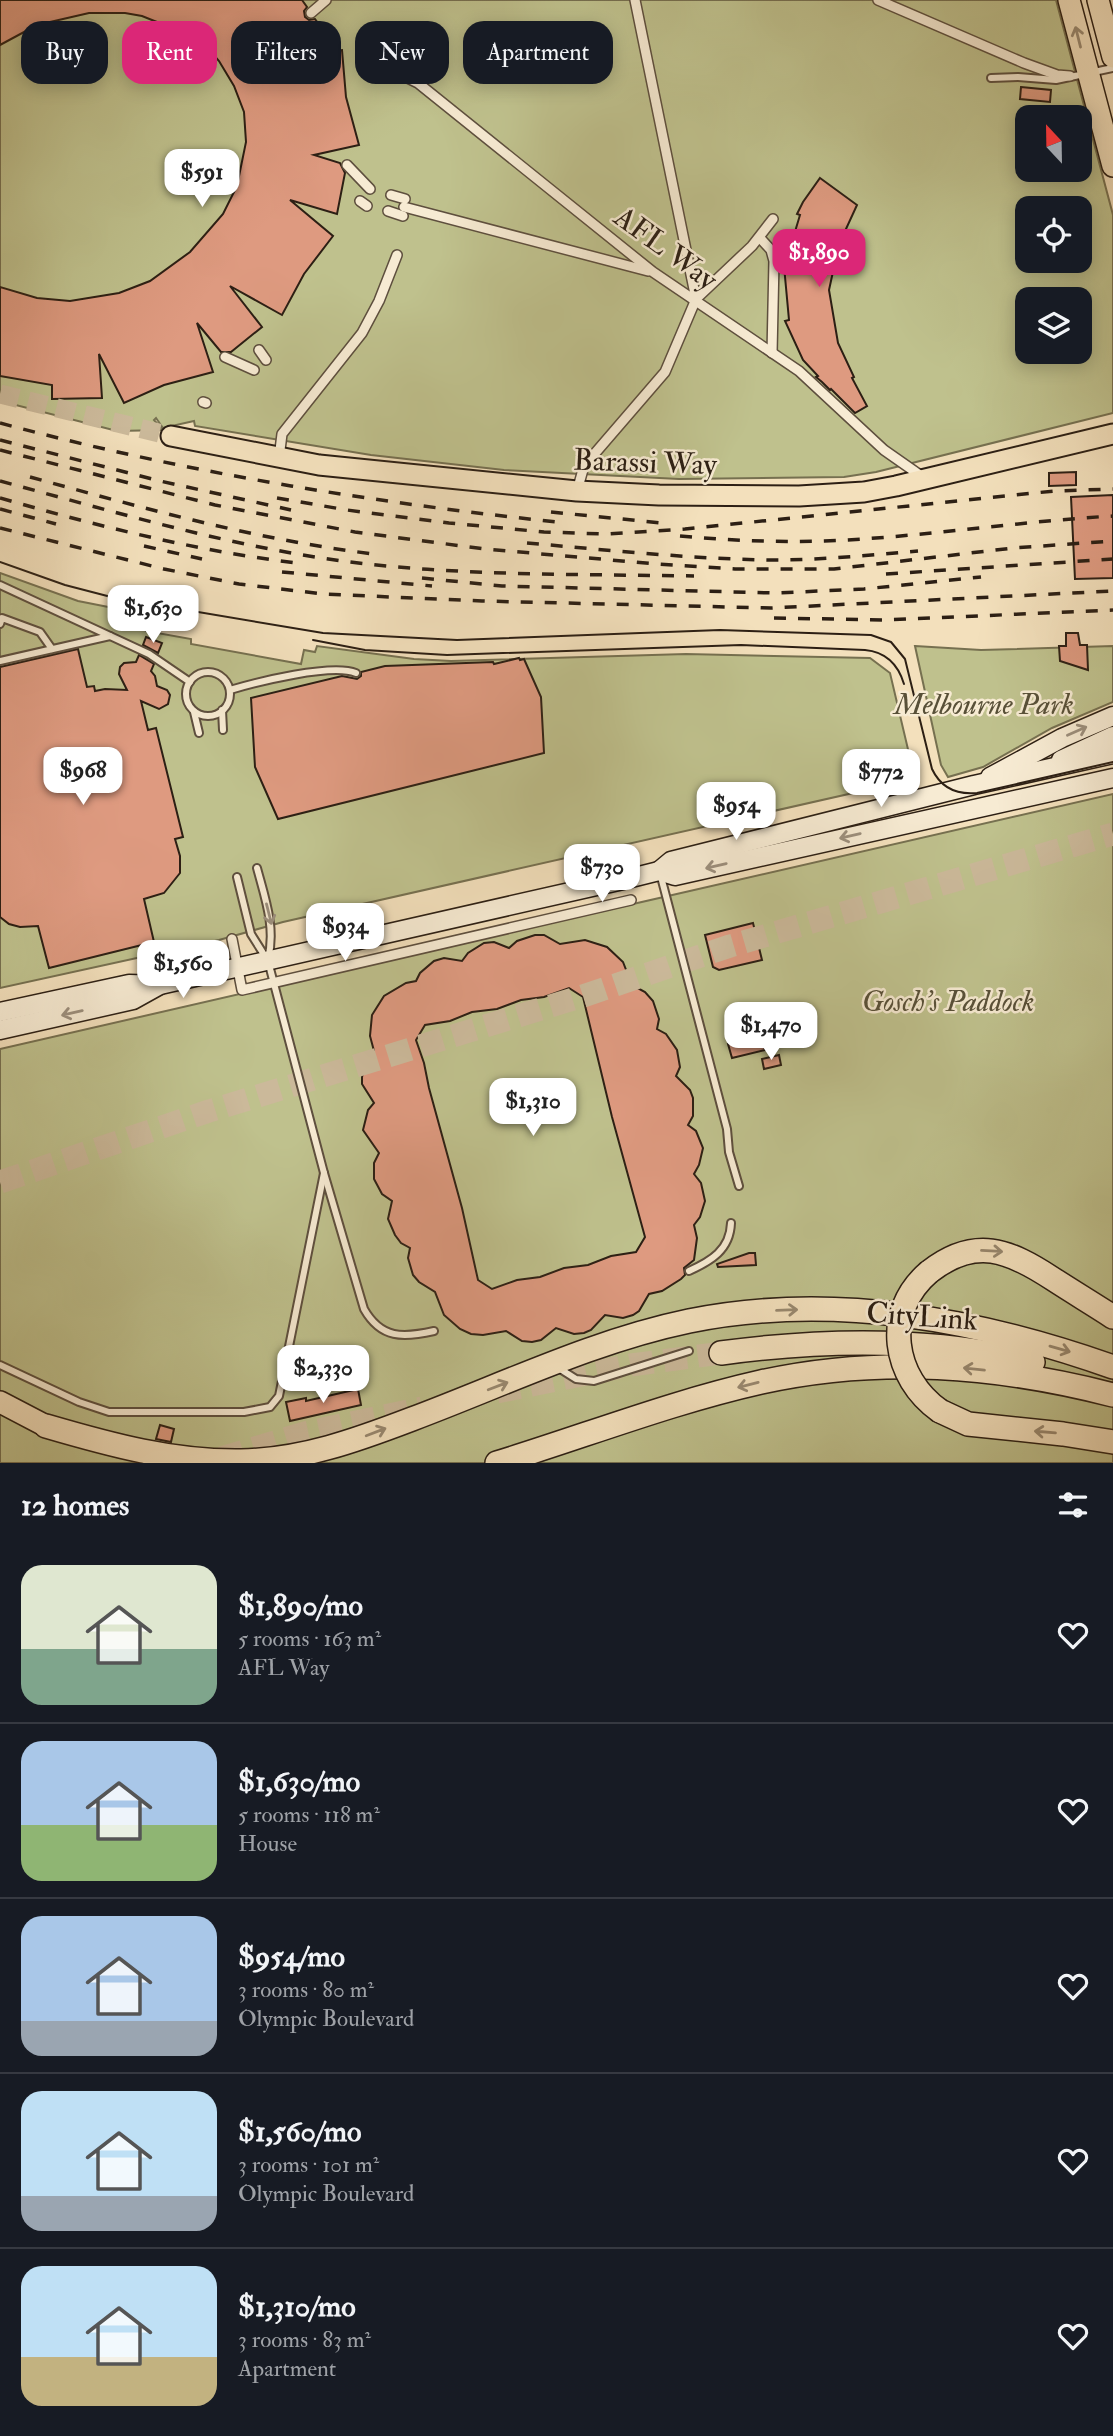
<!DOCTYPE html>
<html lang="en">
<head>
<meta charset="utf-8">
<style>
  :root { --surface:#171b24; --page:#242831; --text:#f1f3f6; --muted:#9ea1a6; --line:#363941; --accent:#db2777 }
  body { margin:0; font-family:"IM FELL Double Pica",serif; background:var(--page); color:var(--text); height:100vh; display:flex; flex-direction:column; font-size:26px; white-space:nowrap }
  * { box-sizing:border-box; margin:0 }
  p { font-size:23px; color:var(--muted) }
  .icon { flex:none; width:38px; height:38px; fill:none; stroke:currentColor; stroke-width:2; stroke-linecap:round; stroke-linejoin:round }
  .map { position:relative; height:1463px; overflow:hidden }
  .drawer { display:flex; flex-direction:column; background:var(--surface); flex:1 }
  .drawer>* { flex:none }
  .top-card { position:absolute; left:21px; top:21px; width:700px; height:63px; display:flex; gap:14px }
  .needle { width:46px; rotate:338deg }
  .tools { position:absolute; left:1015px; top:105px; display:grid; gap:14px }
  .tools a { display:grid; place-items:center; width:77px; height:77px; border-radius:14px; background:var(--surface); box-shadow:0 4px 18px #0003; font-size:35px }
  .price { position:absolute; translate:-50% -60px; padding:0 16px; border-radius:14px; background:#fff; color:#222; font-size:23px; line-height:46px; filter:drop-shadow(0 2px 4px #0008) }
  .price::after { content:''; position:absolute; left:50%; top:42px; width:21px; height:16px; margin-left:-10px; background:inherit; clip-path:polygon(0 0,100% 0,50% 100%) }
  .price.current { background:var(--accent); color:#fff }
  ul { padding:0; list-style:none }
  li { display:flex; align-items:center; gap:21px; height:175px; padding:0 21px }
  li+li { border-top:2px solid var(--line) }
  li span { display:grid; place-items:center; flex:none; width:196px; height:140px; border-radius:21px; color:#555 }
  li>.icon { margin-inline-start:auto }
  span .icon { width:84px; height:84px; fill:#fffc; stroke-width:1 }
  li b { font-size:30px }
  h2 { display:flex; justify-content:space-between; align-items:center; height:84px; padding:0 21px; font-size:30px }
  .chip { padding:0 24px; border-radius:21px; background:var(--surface); box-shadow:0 4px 18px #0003; font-size:24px; line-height:63px }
  .chip.current { background:var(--accent); color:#fff }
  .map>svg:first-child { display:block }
  .green { fill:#bfc18d; stroke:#767050; stroke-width:2; fill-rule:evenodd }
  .building { fill:#de9a80; stroke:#2c1f14; stroke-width:2; fill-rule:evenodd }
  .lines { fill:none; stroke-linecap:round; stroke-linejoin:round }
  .primary-tunnel { stroke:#cbb99a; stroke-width:19; stroke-dasharray:19 10; stroke-linecap:butt }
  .motorway-tunnel { stroke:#cbb99a; stroke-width:23; stroke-dasharray:23 11; stroke-linecap:butt }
  .service-casing { stroke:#5e4f3e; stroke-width:10 }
  .pedestrian-casing { stroke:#5e4f3e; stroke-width:12 }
  .secondary-casing { stroke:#2c1f14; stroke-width:21 }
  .primary-casing { stroke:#2c1f14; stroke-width:23 }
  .trunk-casing { stroke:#2c1f14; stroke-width:24 }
  .motorway-casing { stroke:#2c1f14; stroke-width:26 }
  .service { stroke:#f7ebd3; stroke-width:6 }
  .pedestrian { stroke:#f7ebd3; stroke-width:9 }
  .secondary { stroke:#f7ebd3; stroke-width:18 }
  .primary { stroke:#f3e0bc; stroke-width:19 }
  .trunk { stroke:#f3e0bc; stroke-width:21 }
  .motorway { stroke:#f3e0bc; stroke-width:23 }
  .tram { stroke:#2c1f14; stroke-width:2 }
  .rail { stroke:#2c1f14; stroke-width:3.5; stroke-dasharray:12 12; stroke-linecap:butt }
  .motorway-bridge-casing { stroke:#2c1f14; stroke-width:26; stroke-linecap:butt }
  .motorway-bridge { stroke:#f3e0bc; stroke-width:23 }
  .oneway { stroke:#998970 }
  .oneway2 { stroke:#9c8f7d }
  .labels { text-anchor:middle; stroke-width:5; stroke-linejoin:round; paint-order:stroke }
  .street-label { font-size:30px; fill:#2c1f14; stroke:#f7ebd3 }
  .park-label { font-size:30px; font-style:italic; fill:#585038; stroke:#f7ebd3 }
</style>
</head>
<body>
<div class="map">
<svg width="1113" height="1463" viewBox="0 0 1113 1463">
  <rect width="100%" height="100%" fill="#f3e0bc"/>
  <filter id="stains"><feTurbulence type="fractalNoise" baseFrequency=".00286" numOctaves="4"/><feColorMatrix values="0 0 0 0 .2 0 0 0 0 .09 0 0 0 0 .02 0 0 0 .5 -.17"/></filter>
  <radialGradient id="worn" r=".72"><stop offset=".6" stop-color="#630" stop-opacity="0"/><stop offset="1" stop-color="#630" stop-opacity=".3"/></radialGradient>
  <!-- green -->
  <g class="green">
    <path d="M0 0H1056L1113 215V413L876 472 844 477 679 479 504 470 371 455 195 426 194 421 163 428 156 418 154 420 163 430 117 431 0 401ZM1027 117H1080V170H1027ZM1027 208H1080V261H1027ZM1027 299H1080V352H1027Z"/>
    <polygon points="0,573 78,601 149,615 146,631 191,639 191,644 301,664 304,650 315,652 317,646 414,659 451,661 686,654 870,658 890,673 915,779 283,922 219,940 0,988"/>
    <polygon points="915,646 981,650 1113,646 1113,702 1052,728 983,767 948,777 941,765"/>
    <polygon points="1113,794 1113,1463 0,1463 0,1049"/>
  </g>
  <!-- building -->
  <g class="building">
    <polygon points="0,0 302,0 307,7 304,11 305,17 309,20 315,19 326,34 283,56 342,50 346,97 359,145 314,155 340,163 345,173 337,214 290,200 333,236 304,274 282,315 230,286 262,327 231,352 221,352 197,323 213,372 164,385 124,403 99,354 102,398 52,399 52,385 0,376 0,287 37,298 70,301 119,293 150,281 190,252 223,214 237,186 246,142 244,112 234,86 219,61 207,47 192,36 142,16 125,13 89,13 37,25 0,45"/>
    <polygon points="1021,87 1051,90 1050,102 1020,99"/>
    <polygon points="1051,107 1084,111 1084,117 1050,117"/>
    <polygon points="820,178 857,205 829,266 834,267 829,290 838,343 854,377 852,378 867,406 855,413 831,389 830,390 822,382 816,377 818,376 803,360 785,321 789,320 783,255 788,255 800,215 797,214 803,202"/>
    <polygon points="1076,472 1076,485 1049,486 1049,473"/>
    <polygon points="1113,495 1113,578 1075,579 1071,497"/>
    <polygon points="1066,633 1078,633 1080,645 1087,645 1088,670 1060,661 1059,646 1066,646"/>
    <polygon points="146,637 162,643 158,653 143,645"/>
    <polygon points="78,649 87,687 94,686 95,691 105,689 127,690 119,674 120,667 124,663 136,662 139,655 154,664 151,671 155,676 157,686 167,690 170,695 168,704 159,709 141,701 148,730 156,728 183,837 175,839 180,856 180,873 164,893 144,899 154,942 49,968 38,926 20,927 9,924 0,917 0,667"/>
    <polygon points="519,658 520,660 524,659 541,697 544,753 278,819 255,767 251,698 342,676 357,679 361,676 361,672 385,666 493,662 494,664"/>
    <polygon points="753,923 762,960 719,970 713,967 705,935"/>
    <path d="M535 935H544L560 944 585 940 607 947 623 962 632 985 645 992 653 1001 659 1019 657 1029 666 1034 677 1050 680 1067 676 1076 690 1090 693 1098V1116L688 1125 696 1131 703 1148 699 1165 694 1174 701 1183 705 1201 700 1217 694 1225 697 1238 694 1260 684 1268 685 1275 681 1279 662 1291 649 1294 639 1311 633 1315 623 1318 605 1315 591 1330 584 1333 574 1334 556 1328 541 1340 532 1342 522 1341 506 1331 483 1335 471 1334 460 1329 444 1315 435 1292 419 1282 413 1275 408 1258 410 1248 401 1243 395 1235 388 1219 392 1201 382 1194 374 1179V1163L379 1153 363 1130 368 1110 374 1103 362 1084V1077L367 1059 374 1051 370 1036 372 1015 384 996 406 983 416 981 420 973 434 961 444 958 462 961 468 953 484 943 494 942 509 948 517 941ZM569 988 583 997 612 1117 645 1237 636 1252 611 1256 588 1265 564 1268 540 1277 517 1280 492 1289 478 1280 462 1208 429 1088 424 1063 416 1040 425 1025 450 1021 472 1012 497 1009 521 1000 544 997Z"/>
    <polygon points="761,1036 765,1050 732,1058 728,1044"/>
    <polygon points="779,1055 781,1065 764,1069 762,1059"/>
    <polygon points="749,1253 755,1253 756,1265 718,1267 717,1264"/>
    <polygon points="358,1389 361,1405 290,1421 286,1402 306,1398 306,1401"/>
    <polygon points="160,1425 174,1429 171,1442 156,1439"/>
  </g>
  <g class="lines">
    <!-- primary-tunnel -->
    <polyline class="primary-tunnel" points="0,394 171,436"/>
    <!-- motorway-tunnel -->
    <g class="motorway-tunnel">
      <polyline points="0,1182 209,1111 583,996 730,946 1113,834"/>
      <polyline points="497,1392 631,1365 721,1353"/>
      <polyline points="221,1458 308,1432 422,1408"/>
    </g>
    <!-- service casing -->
    <g class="service-casing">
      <g id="service">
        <polyline points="991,78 1018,77 1056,80 1113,68"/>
        <polyline points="0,585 149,654 190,682"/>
        <polyline points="0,624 2,618 40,632 52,649"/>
        <polyline points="0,661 110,636"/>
        <circle cx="208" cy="694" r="22"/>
        <path d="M230 690C257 682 332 663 356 673"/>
        <polyline points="222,710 223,730"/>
        <polyline points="194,712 199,733"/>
        <path d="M257 868C265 898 276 928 268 959"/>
        <polyline points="660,873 727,1129 729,1152 739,1186"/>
        <path d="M237 877 251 934 268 961 324 1173 364 1309C381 1339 403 1338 434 1331"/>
        <path d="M689 1271C711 1261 730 1250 731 1223"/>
        <polyline points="0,1365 79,1402 109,1412 244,1412 270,1407 279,1396 324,1173"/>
        <polyline points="557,1367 576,1379 594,1381 689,1351"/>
      </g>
    </g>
    <!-- pedestrian casing -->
    <g class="pedestrian-casing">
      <g id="pedestrian">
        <polyline points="635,0 696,299"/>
        <polyline points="878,0 1024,63 1057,75 1070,76"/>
        <polyline points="311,13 326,0"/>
        <polyline points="373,61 418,83 653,272 799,371 884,450 924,478"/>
        <polyline points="347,165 370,189"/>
        <polyline points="391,195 405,199"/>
        <polyline points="360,201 367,206"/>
        <polyline points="404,207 648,271"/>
        <polyline points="388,211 403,216"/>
        <polyline points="760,238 771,250 774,261 772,353"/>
        <polyline points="259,350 266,360"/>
        <polyline points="225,357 254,370"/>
        <polyline points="203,402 206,403"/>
        <polyline points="279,458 282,434 362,333 379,301 397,255"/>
        <polyline points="577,491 584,466 665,372 696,299 752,246 773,219"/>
        <polyline points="232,939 242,990 631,900"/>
      </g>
    </g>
    <!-- secondary casing -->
    <g class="secondary-casing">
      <g id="secondary">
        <polyline points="1061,760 1113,736"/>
        <polyline points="990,777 1062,738 1113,716"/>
        <polyline points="659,871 671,861 974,785 1113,754"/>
        <polyline points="0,1012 129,984 160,985"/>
        <polyline points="0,1030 133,1000 160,985 623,880 659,871 675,876 1113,778"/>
      </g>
    </g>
    <!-- primary casing -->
    <g class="primary-casing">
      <polyline id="primary" points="171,436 319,465 577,491 659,495 799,496 864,492 896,486 1113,434"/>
    </g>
    <!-- trunk casing -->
    <g class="trunk-casing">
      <g id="trunk">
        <polyline points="1069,0 1113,166"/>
        <polyline points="1098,0 1113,57"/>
        <polyline points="0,1402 46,1426"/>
      </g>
    </g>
    <!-- motorway casing -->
    <g class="motorway-casing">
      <g id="motorway">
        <path d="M929 1272C975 1236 1009 1250 1053 1279 1073 1292 1093 1304 1113 1317"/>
        <path d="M721 1353C825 1339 931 1337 1033 1362"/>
        <polyline points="940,1411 968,1424 1063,1434 1113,1442"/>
        <path d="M46 1426C111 1445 173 1462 241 1461 302 1460 357 1440 412 1419 503 1385 593 1341 689 1321 832 1292 977 1319 1113 1367"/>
        <path d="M497 1463C585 1436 672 1402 761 1382 880 1356 996 1365 1113 1395"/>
      </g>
    </g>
    <!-- service -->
    <use href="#service" class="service"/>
    <!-- pedestrian -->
    <use href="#pedestrian" class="pedestrian"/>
    <!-- secondary -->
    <use href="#secondary" class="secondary"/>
    <!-- primary -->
    <use href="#primary" class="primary"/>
    <!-- trunk -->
    <use href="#trunk" class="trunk"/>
    <!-- motorway -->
    <use href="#motorway" class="motorway"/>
    <!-- tram -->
    <g class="tram">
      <path d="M0 562 65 585 115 598 323 633 457 640 720 630 871 635 891 642 905 659 932 769C941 788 956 795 977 793L1113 762"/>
      <path d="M313 640 365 650 447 655 741 645 865 650C886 652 898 664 904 684"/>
    </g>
    <!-- rail -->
    <g class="rail">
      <path d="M0 423C186 473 375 503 566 523"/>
      <polyline points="0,440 160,481 291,510"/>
      <polyline points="0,450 215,505 355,532 485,549 657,564 735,569 834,569 1013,548 1113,541"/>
      <path d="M30 477C143 508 257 540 374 554"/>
      <path d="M0 481C115 512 232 547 350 562 464 576 579 574 694 576"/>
      <path d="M0 498C98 526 196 551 297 563"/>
      <polyline points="277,498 347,510 449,523 544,532 605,534 685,529 1054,491 1113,489"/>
      <polyline points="0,509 56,524"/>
      <polyline points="551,512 662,523"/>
      <polyline points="0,528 164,569 239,584 323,594 482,601 771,608 1113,591"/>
      <path d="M680 536C736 541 791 543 846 540 935 535 1024 521 1113 516"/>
      <path d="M527 543C608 550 691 559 773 560 822 560 870 555 918 551"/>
      <polyline points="144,546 202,559"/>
      <polyline points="282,572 432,586"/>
      <polyline points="886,574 1113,559"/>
      <polyline points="422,578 502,586 776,593 864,589 981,577"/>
      <polyline points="774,618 885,620 1113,610"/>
    </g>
    <!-- motorway-bridge casing -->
    <g class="motorway-bridge-casing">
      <path id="motorway-bridge" d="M929 1272C882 1312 893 1378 940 1411"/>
    </g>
    <!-- motorway-bridge -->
    <use href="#motorway-bridge" class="motorway-bridge"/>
  </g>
  <!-- one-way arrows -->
  <defs><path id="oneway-shaft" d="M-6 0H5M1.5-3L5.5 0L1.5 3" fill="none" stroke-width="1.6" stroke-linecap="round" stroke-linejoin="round" transform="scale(1.75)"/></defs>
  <g class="oneway">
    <use href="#oneway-shaft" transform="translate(1078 37) rotate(-104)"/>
    <use href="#oneway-shaft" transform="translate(992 1251) rotate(3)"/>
    <use href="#oneway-shaft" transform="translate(787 1310) rotate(-2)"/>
    <use href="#oneway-shaft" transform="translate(1060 1349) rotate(16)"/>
    <use href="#oneway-shaft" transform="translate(974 1369) rotate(-174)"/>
    <use href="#oneway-shaft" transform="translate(748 1385) rotate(166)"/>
    <use href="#oneway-shaft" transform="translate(498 1386) rotate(-21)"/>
    <use href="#oneway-shaft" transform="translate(376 1432) rotate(-21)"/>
    <use href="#oneway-shaft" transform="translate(1045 1432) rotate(-175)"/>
  </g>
  <g class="oneway2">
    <use href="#oneway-shaft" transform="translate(1077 731) rotate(-24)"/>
    <use href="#oneway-shaft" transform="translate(850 836) rotate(167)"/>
    <use href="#oneway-shaft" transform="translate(716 866) rotate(167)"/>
    <use href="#oneway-shaft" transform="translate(269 914) rotate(76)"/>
    <use href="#oneway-shaft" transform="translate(72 1013) rotate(167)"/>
  </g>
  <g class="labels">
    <!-- street labels -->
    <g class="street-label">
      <text transform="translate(666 248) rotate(36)" y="10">AFL Way</text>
      <text transform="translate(645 462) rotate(2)" y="10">Barassi Way</text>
      <text transform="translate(922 1316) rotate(4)" y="10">CityLink</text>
    </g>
    <!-- park labels -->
    <g class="park-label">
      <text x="984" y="714">Melbourne Park</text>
      <text x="948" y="1011">Gosch's Paddock</text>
    </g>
  </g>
  <rect width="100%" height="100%" filter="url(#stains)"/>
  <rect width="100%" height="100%" fill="url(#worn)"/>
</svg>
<div class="tools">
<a><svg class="needle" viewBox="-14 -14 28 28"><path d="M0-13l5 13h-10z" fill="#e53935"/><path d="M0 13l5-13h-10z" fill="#9ea1a6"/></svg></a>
<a><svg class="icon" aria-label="locate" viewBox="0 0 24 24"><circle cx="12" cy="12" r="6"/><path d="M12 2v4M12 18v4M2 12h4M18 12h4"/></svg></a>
<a><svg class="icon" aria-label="layers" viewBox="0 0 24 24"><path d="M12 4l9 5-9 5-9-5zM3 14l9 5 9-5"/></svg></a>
</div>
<b class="price" style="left:202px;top:209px">$591</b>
<b class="price current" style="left:819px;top:289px">$1,890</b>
<b class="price" style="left:153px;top:645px">$1,630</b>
<b class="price" style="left:83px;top:807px">$968</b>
<b class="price" style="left:881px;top:809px">$772</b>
<b class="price" style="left:736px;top:842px">$954</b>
<b class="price" style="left:602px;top:904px">$730</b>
<b class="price" style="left:345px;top:963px">$934</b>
<b class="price" style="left:183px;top:1000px">$1,560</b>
<b class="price" style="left:771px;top:1062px">$1,470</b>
<b class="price" style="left:533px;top:1138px">$1,310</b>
<b class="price" style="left:323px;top:1405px">$2,330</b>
<div class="top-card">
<a class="chip">Buy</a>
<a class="chip current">Rent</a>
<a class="chip">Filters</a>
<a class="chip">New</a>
<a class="chip">Apartment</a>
</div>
</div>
<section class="drawer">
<h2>12 homes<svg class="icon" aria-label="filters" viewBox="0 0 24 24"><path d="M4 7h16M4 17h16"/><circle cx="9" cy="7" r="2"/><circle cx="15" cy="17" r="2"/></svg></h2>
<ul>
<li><span style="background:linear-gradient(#dfe7d0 60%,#7fa58c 0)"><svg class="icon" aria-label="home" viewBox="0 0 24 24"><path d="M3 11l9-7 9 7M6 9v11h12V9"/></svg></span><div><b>$1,890/mo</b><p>5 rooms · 163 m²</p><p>AFL Way</p></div><svg class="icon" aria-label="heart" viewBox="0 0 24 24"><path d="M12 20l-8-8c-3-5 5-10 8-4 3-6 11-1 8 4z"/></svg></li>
<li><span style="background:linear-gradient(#a9c7e8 60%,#8fb573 0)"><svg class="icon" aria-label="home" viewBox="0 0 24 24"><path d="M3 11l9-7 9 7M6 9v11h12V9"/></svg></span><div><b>$1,630/mo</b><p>5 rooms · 118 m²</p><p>House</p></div><svg class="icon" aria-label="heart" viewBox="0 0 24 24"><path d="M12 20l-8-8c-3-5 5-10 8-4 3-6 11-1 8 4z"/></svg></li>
<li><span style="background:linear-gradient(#a9c7e8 75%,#9aa5b1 0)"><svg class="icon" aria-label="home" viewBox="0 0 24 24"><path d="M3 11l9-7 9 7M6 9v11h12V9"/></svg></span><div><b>$954/mo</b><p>3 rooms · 80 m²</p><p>Olympic Boulevard</p></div><svg class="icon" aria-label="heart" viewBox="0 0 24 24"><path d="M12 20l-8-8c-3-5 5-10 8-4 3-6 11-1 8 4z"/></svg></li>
<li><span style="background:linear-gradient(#bfe0f5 75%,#9aa5b1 0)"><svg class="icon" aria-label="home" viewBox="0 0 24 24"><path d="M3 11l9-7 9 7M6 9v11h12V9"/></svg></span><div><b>$1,560/mo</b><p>3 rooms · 101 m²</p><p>Olympic Boulevard</p></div><svg class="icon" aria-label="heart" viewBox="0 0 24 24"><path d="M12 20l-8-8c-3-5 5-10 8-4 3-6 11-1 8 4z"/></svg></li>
<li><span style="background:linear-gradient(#bfe0f5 65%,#c2b280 0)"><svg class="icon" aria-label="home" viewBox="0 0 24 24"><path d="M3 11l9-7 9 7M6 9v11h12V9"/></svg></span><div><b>$1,310/mo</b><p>3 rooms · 83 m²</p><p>Apartment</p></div><svg class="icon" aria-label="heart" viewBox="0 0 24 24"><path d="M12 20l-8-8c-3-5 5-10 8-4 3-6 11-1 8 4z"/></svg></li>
</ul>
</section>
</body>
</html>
